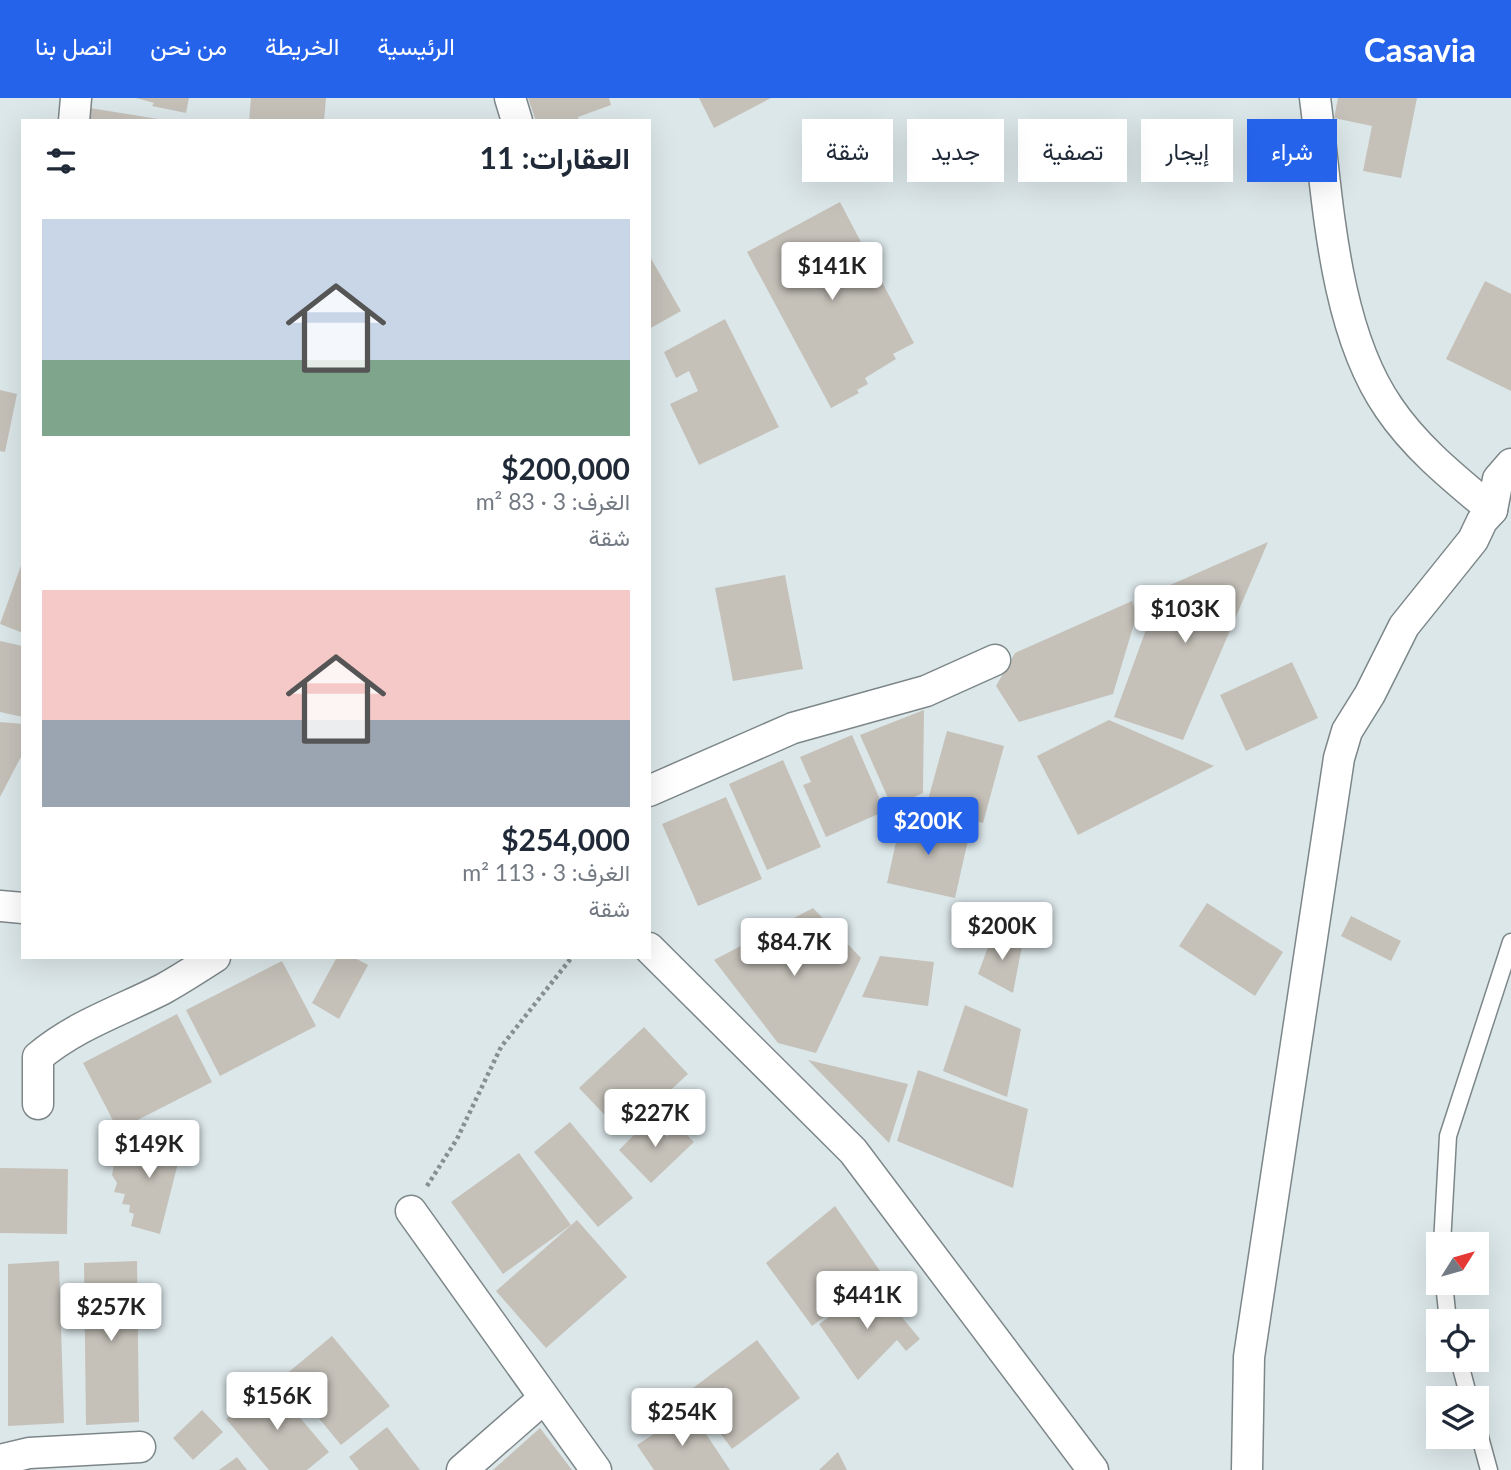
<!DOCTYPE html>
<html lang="ar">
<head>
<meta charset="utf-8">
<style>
  :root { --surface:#fff; --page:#f2f2f3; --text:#1f2937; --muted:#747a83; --accent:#2563eb }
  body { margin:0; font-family:Lato,Vazirmatn,sans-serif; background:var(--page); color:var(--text); direction:rtl; height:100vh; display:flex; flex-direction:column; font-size:26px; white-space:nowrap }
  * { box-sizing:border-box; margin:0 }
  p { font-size:23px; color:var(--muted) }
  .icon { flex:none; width:38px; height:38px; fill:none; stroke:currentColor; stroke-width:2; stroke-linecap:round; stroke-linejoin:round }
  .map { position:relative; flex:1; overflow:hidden; direction:ltr }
  .details { position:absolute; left:21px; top:21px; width:630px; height:840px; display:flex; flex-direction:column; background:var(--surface); border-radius:0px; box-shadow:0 7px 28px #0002; direction:rtl }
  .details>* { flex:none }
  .hud { position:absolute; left:672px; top:21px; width:665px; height:63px; direction:rtl; display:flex; gap:14px }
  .needle { width:46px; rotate:53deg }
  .controls { position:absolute; left:1426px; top:1134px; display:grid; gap:14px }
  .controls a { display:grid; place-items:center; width:63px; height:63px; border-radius:0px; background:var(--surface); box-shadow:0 7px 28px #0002; font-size:35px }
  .price { position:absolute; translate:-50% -60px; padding:0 16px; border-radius:7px; background:#fff; color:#222; font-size:23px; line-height:46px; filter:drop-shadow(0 2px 4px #0008) }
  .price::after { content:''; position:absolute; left:50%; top:42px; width:21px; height:16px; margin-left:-10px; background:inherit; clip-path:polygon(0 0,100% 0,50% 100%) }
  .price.current { background:var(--accent); color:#fff }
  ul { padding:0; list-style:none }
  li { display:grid; align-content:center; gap:14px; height:371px; padding:0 21px }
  li span { display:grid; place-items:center; height:217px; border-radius:0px; color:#555 }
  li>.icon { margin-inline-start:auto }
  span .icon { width:126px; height:126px; fill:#fffc; stroke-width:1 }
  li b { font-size:30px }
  h2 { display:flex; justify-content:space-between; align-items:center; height:84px; padding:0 21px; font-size:30px }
  .chip { padding:0 24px; border-radius:0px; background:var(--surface); box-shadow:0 7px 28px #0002; font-size:24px; line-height:63px }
  .chip.current { background:var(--accent); color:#fff }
  header { display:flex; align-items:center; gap:42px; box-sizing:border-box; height:98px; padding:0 35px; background:var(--accent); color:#fff }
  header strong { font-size:33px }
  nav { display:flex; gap:38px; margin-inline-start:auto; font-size:24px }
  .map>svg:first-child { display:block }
  .building { fill:#c5c1b9 }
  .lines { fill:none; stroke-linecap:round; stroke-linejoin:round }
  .service-casing { stroke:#7d8789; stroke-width:19 }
  .minor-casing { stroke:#7d8789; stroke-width:33 }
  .path { stroke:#878f91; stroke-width:4.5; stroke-dasharray:3.5 3.5; stroke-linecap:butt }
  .service { stroke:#fff; stroke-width:16 }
  .minor { stroke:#fff; stroke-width:30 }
</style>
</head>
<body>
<header>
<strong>Casavia</strong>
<nav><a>الرئيسية</a><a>الخريطة</a><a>من نحن</a><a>اتصل بنا</a></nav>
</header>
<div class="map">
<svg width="1511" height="1372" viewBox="0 0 1511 1372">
  <rect width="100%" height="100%" fill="#dce7ea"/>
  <!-- building -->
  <g class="building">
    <polygon points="136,0 189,0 186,15 152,8 154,5"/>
    <polygon points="251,0 326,0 324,23 249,23"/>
    <polygon points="528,0 609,0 611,7 578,19 579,23 536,23"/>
    <polygon points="699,0 771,0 714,30"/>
    <polygon points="1338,0 1417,0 1401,80 1363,73 1372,28 1334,20"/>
    <polygon points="90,10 158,21 158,23 88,23"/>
    <polygon points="840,104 914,245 893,256 896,261 865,280 868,286 857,292 859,295 831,310 747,154"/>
    <polygon points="649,157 681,213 649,231"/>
    <polygon points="1485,183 1511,196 1511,293 1446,261"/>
    <polygon points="725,221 779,329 699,367 670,306 698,293 689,273 676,280 664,254"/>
    <polygon points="0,292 17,296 5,354 0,353"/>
    <polygon points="1268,444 1183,642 1114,619 1161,491"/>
    <polygon points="23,462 23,535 0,526"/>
    <polygon points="785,477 803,571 733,583 715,490"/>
    <polygon points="1132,503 1137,516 1113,596 1019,624 996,588 1015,555"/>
    <polygon points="0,543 23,548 23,619 0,614"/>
    <polygon points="1292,564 1318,620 1246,653 1220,597"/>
    <polygon points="924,612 923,695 892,709 860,637"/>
    <polygon points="1109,622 1214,668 1078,737 1037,658"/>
    <polygon points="0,624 23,626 23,655 0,699"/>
    <polygon points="947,633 1004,648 983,725 926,709"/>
    <polygon points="852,637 885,713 826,739 803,687 811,684 800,659"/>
    <polygon points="783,662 821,749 767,772 729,686"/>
    <polygon points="726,699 762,781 698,808 662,726"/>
    <polygon points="902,717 970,733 955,800 887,785"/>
    <polygon points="1207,805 1283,854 1255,898 1179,848"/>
    <polygon points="813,810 861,860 816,955 778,945 714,862"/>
    <polygon points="1351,818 1401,843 1391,863 1341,838"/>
    <polygon points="994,833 1022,848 1013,895 978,876"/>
    <polygon points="880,858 934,864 928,908 862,899"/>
    <polygon points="337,859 353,859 368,867 339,921 312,905"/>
    <polygon points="282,863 316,928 220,978 186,912"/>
    <polygon points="965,907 1021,931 1007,999 943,973"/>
    <polygon points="177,916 212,984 118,1032 83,965"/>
    <polygon points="644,929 688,976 623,1036 579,990"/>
    <polygon points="808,962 908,986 889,1045"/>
    <polygon points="918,972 1028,1011 1013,1090 897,1043"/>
    <polygon points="650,1021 667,1039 678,1028 694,1044 651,1085 619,1052"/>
    <polygon points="570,1024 633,1100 598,1129 534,1054"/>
    <polygon points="154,1034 184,1041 160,1136 131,1128 134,1116 129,1114 130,1107 122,1106 125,1096 114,1094 117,1085 112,1077 114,1067 122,1061 124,1055 134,1058 136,1049 144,1051 146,1044 151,1045"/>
    <polygon points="519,1055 571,1127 503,1176 451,1104"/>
    <polygon points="0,1070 68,1071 67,1136 0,1135"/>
    <polygon points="835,1108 882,1176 812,1228 766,1165"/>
    <polygon points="577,1122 627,1179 546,1250 496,1193"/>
    <polygon points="59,1163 64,1325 8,1328 8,1166"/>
    <polygon points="137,1163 139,1324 86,1327 84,1165"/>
    <polygon points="876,1188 920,1241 906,1253 897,1242 858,1282 819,1226"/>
    <polygon points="332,1238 390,1308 341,1347 284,1278"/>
    <polygon points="757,1242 800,1300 732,1351 689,1293"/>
    <polygon points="270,1284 329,1354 307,1372 269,1372 226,1321"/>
    <polygon points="202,1312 223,1334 193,1362 173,1340"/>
    <polygon points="690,1312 730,1372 654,1372 637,1347"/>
    <polygon points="387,1329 420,1372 359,1372 349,1359"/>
    <polygon points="540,1330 572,1372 493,1372"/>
    <polygon points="838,1354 847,1372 819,1372"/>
    <polygon points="237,1359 247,1372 219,1372"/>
  </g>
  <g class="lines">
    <!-- service casing -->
    <g class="service-casing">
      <g id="service">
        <polyline points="1442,1146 1448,1038 1511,844"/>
        <polyline points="1444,1185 1448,1223"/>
        <polyline points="1459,1262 1469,1300"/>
        <polyline points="1477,1328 1489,1372"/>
      </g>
    </g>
    <!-- minor casing -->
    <g class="minor-casing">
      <g id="minor">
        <polyline points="510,0 517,23"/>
        <path d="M1315 0C1328 97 1332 228 1389 310 1416 350 1455 381 1492 412"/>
        <polyline points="74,23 76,0"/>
        <polyline points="649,693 793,630 926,593 995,562"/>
        <polyline points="0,808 23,810"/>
        <polyline points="649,850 853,1053 1093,1372"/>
        <path d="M38 1006V959C76 927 120 913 163 891 181 881 198 870 215 859"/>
        <polyline points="411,1113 596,1372"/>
        <polyline points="0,1362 29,1355 140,1349"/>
        <polyline points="462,1372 543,1301"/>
        <polyline points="1247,1372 1249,1259 1339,660 1347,633 1370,596 1404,528 1473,442 1482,423 1492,412 1498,381 1511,366"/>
      </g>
    </g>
    <!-- path -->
    <polyline class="path" points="427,1088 457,1041 501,949 572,859"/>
    <!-- service -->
    <use href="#service" class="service"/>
    <!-- minor -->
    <use href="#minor" class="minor"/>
  </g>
</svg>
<div class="controls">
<a><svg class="needle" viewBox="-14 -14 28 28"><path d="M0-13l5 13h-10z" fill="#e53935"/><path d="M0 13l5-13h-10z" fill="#747a83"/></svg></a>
<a><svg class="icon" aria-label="locate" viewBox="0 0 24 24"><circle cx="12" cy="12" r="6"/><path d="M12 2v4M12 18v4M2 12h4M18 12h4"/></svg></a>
<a><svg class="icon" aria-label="layers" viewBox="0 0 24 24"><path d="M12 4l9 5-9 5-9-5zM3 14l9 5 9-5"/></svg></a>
</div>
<b class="price" style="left:832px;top:204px">$141K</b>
<b class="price" style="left:1185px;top:547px">$103K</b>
<b class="price current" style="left:928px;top:759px">$200K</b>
<b class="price" style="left:1002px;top:864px">$200K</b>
<b class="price" style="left:794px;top:880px">$84.7K</b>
<b class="price" style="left:655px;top:1051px">$227K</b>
<b class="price" style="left:149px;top:1082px">$149K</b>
<b class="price" style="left:867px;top:1233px">$441K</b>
<b class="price" style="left:111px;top:1245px">$257K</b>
<b class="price" style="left:277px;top:1334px">$156K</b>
<b class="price" style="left:682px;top:1350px">$254K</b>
<div class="hud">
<a class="chip current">شراء</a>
<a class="chip">إيجار</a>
<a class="chip">تصفية</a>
<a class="chip">جديد</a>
<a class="chip">شقة</a>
</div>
<section class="details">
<h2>العقارات: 11<svg class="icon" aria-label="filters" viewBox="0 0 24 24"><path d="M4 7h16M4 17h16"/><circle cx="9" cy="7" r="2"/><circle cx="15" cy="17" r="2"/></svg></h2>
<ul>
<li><span style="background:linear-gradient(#c9d6e8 65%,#7fa58c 0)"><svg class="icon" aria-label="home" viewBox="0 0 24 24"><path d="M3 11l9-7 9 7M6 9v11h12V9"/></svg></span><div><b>$200,000</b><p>الغرف: 3 · 83 m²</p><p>شقة</p></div></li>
<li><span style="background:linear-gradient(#f6c9c9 60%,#9aa5b1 0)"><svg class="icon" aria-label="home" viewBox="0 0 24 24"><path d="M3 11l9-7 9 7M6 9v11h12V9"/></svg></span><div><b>$254,000</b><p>الغرف: 3 · 113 m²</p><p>شقة</p></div></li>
</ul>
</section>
</div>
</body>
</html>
